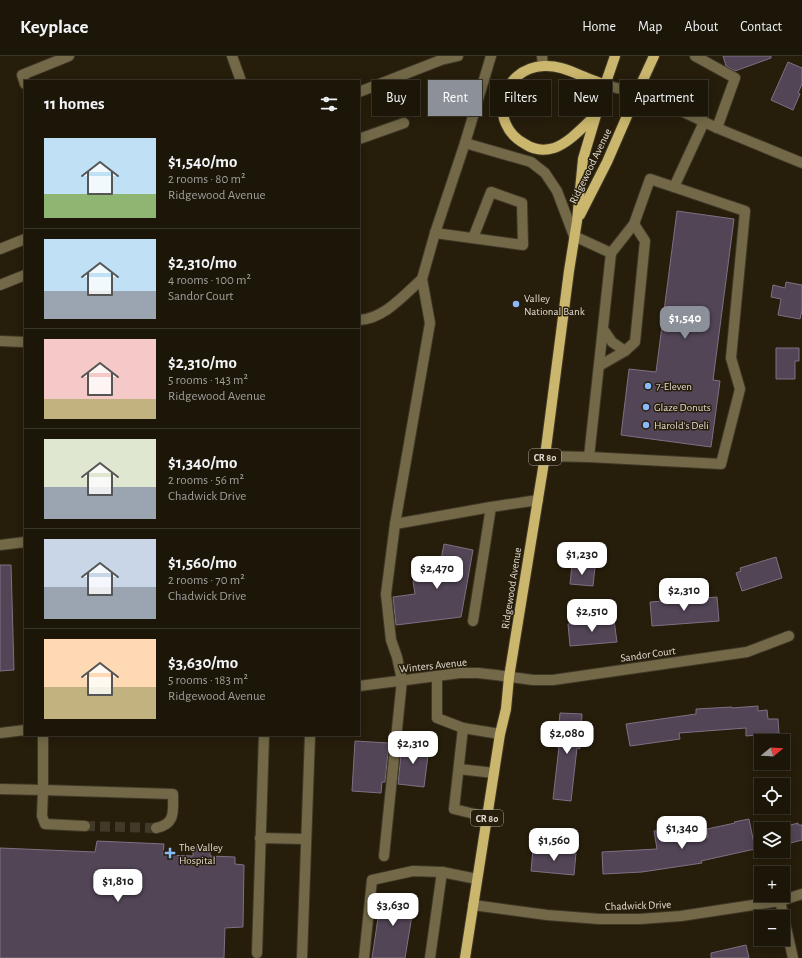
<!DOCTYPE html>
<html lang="en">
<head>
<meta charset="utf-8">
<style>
  :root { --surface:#1c1608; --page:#292316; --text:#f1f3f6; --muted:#a09f9c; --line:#3a3529; --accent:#8c9099 }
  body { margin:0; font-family:"Alegreya Sans",sans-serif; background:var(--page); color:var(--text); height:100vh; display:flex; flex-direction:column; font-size:15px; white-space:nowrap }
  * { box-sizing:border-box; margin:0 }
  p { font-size:13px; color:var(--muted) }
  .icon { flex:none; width:22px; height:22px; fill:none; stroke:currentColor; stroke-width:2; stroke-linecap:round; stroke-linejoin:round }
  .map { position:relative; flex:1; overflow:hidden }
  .drawer { position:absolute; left:24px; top:24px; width:336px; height:656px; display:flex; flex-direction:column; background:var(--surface); border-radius:0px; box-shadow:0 2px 10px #0003,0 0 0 1px var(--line) }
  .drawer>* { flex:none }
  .banner { position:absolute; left:372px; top:24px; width:370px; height:36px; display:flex; gap:8px }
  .needle { width:26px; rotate:72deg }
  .controls { position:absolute; left:754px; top:678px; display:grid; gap:8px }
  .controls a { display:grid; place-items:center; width:36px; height:36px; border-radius:0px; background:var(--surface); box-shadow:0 2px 10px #0003,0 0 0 1px var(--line); font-size:20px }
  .price { position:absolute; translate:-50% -34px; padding:0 9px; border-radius:8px; background:#fff; color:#222; font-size:13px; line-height:26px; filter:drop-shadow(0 1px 2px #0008) }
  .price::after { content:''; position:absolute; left:50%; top:24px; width:12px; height:9px; margin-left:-6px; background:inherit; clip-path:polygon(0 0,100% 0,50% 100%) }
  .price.active { background:var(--accent); color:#fff }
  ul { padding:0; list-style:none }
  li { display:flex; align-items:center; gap:12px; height:100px; padding:0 20px }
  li+li { border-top:1px solid var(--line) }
  li span { display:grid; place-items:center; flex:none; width:112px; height:80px; border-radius:0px; color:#555 }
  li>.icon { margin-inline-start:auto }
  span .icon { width:48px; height:48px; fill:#fffc; stroke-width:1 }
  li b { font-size:17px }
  h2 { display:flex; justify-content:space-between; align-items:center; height:48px; padding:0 20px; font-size:17px }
  .tag { padding:0 14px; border-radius:0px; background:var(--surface); box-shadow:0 2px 10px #0003,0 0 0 1px var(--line); font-size:14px; line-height:36px }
  .tag.active { background:var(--accent); color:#fff }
  header { display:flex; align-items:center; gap:24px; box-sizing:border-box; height:56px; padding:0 20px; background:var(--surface); border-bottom:1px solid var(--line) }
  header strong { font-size:19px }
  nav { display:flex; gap:22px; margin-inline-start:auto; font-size:14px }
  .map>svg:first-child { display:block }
  .building { fill:#524556; stroke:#7f7084 }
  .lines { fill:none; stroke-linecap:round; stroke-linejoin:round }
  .minor-tunnel { stroke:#423a29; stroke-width:10; stroke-dasharray:10 5; stroke-linecap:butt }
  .minor-casing { stroke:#403827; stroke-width:12 }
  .major-casing { stroke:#403827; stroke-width:12 }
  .minor { stroke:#736948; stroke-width:10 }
  .major { stroke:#cab66d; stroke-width:10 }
  .poi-dot { fill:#89bafc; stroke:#261d0b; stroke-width:1.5 }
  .labels { text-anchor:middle; stroke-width:3; stroke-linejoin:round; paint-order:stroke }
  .shield { fill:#261d0b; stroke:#aaa295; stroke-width:1 }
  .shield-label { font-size:10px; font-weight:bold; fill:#e2dbd0 }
  .street-label { font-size:11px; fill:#e2dbd0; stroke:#261d0b }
  .poi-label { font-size:11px; fill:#e2dbd0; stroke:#261d0b; text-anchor:start }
</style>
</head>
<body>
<header>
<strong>Keyplace</strong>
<nav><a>Home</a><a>Map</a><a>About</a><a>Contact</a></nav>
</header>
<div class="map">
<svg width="802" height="902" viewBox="0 0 802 902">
  <rect width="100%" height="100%" fill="#261d0b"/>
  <!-- building -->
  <g class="building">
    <polygon points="723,0 771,0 771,2 735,15 726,10"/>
    <polygon points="788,6 802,12 802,28 798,37 800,38 793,54 771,44"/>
    <polygon points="677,155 734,163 713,324 720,325 711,391 621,379 629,313 656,316"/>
    <polygon points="786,226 802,229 802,254 800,263 778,259 781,243 771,241 773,229 785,232"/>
    <polygon points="776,292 799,292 799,305 795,305 795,323 776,323"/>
    <polygon points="444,488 473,494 461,561 396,569 393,541 415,538 413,525 424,516 438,519"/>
    <polygon points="776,501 782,522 742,535 736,517 741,515 740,512"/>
    <polygon points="0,509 11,509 14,614 0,615"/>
    <polygon points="572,509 595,511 593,530 570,528"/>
    <polygon points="717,541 719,565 652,570 650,546"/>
    <polygon points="614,564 617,586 570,590 568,568"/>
    <polygon points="758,650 758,655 767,654 768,663 778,663 779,677 746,680 746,672 679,677 680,683 630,690 626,668 696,658 696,653 732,651 732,652"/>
    <polygon points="560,657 582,658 580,693 577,692 571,745 553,743 559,691 557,691"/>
    <polygon points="355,685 389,687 385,726 382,726 381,737 352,735"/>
    <polygon points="402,688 429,691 424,731 398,728"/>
    <polygon points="749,763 755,793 701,805 702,807 642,816 603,818 602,796 657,793 654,775 674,772 676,785 708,781 707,773 735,767 734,766"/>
    <polygon points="798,767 798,769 802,769 802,784 783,789 783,771"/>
    <polygon points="97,785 164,788 163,799 193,800 193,791 210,790 210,800 235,801 235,808 244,809 243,871 225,872 224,902 0,902 0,792 95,796"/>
    <polygon points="533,793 576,797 574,819 531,815"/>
    <polygon points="397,838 415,841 405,902 372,902 381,842 396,845"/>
    <polygon points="746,889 749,902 711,902 711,897"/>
  </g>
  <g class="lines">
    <!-- minor-tunnel -->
    <polyline class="minor-tunnel" points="85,770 156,772"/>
    <!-- minor casing -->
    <g class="minor-casing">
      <g id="minor">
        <polyline points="232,0 241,25"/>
        <polyline points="542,0 543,10"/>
        <polyline points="695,0 735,22 717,72"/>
        <polyline points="25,28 22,19 69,0"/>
        <polyline points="605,29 652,41 717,72 802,107"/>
        <polyline points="359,36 441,4 458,0"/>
        <polyline points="359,83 404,67"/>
        <polyline points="465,87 531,106 545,117 557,135 574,180 611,197"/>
        <polyline points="435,177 523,189 522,147 491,136 473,182"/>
        <polyline points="0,193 25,183"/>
        <polyline points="0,229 25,219"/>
        <path d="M359 264C384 263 404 239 422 223"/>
        <polyline points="603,273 612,286 625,295"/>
        <polyline points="0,285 25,286"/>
        <polyline points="599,310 625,295 635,286 645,185 634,168"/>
        <polyline points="545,400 589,401 721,408 740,333 731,302 745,155 674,131 704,66"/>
        <polyline points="589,401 611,197 634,168 650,123 674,131"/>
        <polyline points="395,468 491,451 538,444"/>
        <polyline points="0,489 25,486"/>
        <polyline points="473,565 491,451"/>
        <polyline points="437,620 437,662 463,672 454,753 487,761"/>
        <polyline points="359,630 460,617 478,617 496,619 533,624 553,624 747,596 789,580"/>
        <polyline points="463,672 500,678"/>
        <polyline points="0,677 25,674"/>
        <path d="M43 679V734L173 738C173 755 176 768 156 772"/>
        <polyline points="459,713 494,717"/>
        <polyline points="0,733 43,734 42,760 45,768 85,770"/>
        <polyline points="260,782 306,783"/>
        <polyline points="384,800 402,624 397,601 391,584 386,538 395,468 430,267 422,223 435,177 465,87 491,0"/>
        <polyline points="780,845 793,902"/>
        <polyline points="473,849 547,859 599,863 640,863 681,860 780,845 802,838"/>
        <polyline points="257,897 264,679"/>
        <polyline points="302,902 310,679"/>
        <polyline points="364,902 372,824 413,815 442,816 477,823"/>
        <polyline points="430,902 442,816"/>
      </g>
    </g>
    <!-- major casing -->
    <g class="major-casing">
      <g id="major">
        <path d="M595 60C584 70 569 87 554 92 544 95 534 94 525 88 487 68 500 12 544 10 559 9 572 16 585 21 592 24 598 26 605 29"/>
        <polyline points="580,159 607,106 637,37 654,0"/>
        <polyline points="465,902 500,678 506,653 509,621 545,400 569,215 577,165 583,103 605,29 615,0"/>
      </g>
    </g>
    <!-- minor -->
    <use href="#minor" class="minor"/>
    <!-- major -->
    <use href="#major" class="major"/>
  </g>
  <!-- markers -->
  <g class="poi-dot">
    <circle cx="516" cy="248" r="4"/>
    <circle cx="648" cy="330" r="4"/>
    <circle cx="646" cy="351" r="4"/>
    <circle cx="646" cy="369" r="4"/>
    <path d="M168 791h4v4h4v4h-4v4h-4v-4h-4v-4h4z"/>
  </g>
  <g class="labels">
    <!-- shield labels -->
    <g class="shield">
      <rect x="529" y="393" width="32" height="16" rx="3"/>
      <rect x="471" y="754" width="32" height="16" rx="3"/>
    </g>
    <g class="shield-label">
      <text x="545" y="405">CR 80</text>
      <text x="487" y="766">CR 80</text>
    </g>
    <!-- street labels -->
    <g class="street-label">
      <text transform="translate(590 110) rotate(-64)" y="4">Ridgewood Avenue</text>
      <text transform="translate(511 532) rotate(-81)" y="4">Ridgewood Avenue</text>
      <text transform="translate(648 598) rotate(-8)" y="4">Sandor Court</text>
      <text transform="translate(433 609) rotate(-6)" y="4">Winters Avenue</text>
      <text transform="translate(638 849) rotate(-2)" y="4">Chadwick Drive</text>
    </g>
    <!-- poi labels -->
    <g class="poi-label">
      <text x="524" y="246">Valley<tspan x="524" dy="13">National Bank</tspan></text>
      <text x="656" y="334">7-Eleven</text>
      <text x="654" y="355">Glaze Donuts</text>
      <text x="654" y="373">Harold's Deli</text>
      <text x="179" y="795">The Valley<tspan x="179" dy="13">Hospital</tspan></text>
    </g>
  </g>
</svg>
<div class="controls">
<a><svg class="needle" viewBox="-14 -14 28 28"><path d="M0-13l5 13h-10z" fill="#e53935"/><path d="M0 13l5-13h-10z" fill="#a09f9c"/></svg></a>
<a><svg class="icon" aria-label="locate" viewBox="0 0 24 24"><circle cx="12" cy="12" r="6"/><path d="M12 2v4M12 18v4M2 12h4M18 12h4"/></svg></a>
<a><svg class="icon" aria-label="layers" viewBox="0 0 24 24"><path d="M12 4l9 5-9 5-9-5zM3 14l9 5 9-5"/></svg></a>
<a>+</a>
<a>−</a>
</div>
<b class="price active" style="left:685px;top:284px">$1,540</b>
<b class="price" style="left:582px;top:520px">$1,230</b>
<b class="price" style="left:437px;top:534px">$2,470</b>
<b class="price" style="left:684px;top:556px">$2,310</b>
<b class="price" style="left:592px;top:577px">$2,510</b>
<b class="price" style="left:567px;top:699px">$2,080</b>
<b class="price" style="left:413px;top:709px">$2,310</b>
<b class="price" style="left:682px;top:794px">$1,340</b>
<b class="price" style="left:554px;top:806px">$1,560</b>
<b class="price" style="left:118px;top:847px">$1,810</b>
<b class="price" style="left:393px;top:871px">$3,630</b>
<div class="banner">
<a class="tag">Buy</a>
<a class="tag active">Rent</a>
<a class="tag">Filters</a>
<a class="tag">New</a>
<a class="tag">Apartment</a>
</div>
<section class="drawer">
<h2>11 homes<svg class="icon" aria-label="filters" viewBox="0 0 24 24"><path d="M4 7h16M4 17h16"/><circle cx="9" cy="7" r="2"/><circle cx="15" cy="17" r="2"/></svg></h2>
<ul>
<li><span style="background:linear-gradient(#bfe0f5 70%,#8fb573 0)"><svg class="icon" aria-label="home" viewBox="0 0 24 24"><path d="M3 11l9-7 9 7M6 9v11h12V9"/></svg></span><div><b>$1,540/mo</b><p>2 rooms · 80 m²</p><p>Ridgewood Avenue</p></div></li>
<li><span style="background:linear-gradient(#bfe0f5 65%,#9aa5b1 0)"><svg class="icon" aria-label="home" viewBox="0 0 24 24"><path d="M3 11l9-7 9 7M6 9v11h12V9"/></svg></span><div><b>$2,310/mo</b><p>4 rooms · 100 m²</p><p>Sandor Court</p></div></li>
<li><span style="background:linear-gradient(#f6c9c9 75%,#c2b280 0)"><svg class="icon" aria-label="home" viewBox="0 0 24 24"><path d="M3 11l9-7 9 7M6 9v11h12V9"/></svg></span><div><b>$2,310/mo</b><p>5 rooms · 143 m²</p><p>Ridgewood Avenue</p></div></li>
<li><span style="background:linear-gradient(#dfe7d0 60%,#9aa5b1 0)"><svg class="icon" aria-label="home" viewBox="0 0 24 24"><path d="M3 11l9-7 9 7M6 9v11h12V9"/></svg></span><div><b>$1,340/mo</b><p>2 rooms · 56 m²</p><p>Chadwick Drive</p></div></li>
<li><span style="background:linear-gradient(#c9d6e8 60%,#9aa5b1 0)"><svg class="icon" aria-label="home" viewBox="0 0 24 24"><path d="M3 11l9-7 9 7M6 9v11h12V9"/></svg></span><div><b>$1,560/mo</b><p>2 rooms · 70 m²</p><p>Chadwick Drive</p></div></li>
<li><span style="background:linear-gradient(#ffd9b3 60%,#c2b280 0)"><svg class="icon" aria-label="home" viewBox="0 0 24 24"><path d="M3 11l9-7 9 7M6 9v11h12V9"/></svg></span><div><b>$3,630/mo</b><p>5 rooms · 183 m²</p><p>Ridgewood Avenue</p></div></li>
</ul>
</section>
</div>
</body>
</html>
